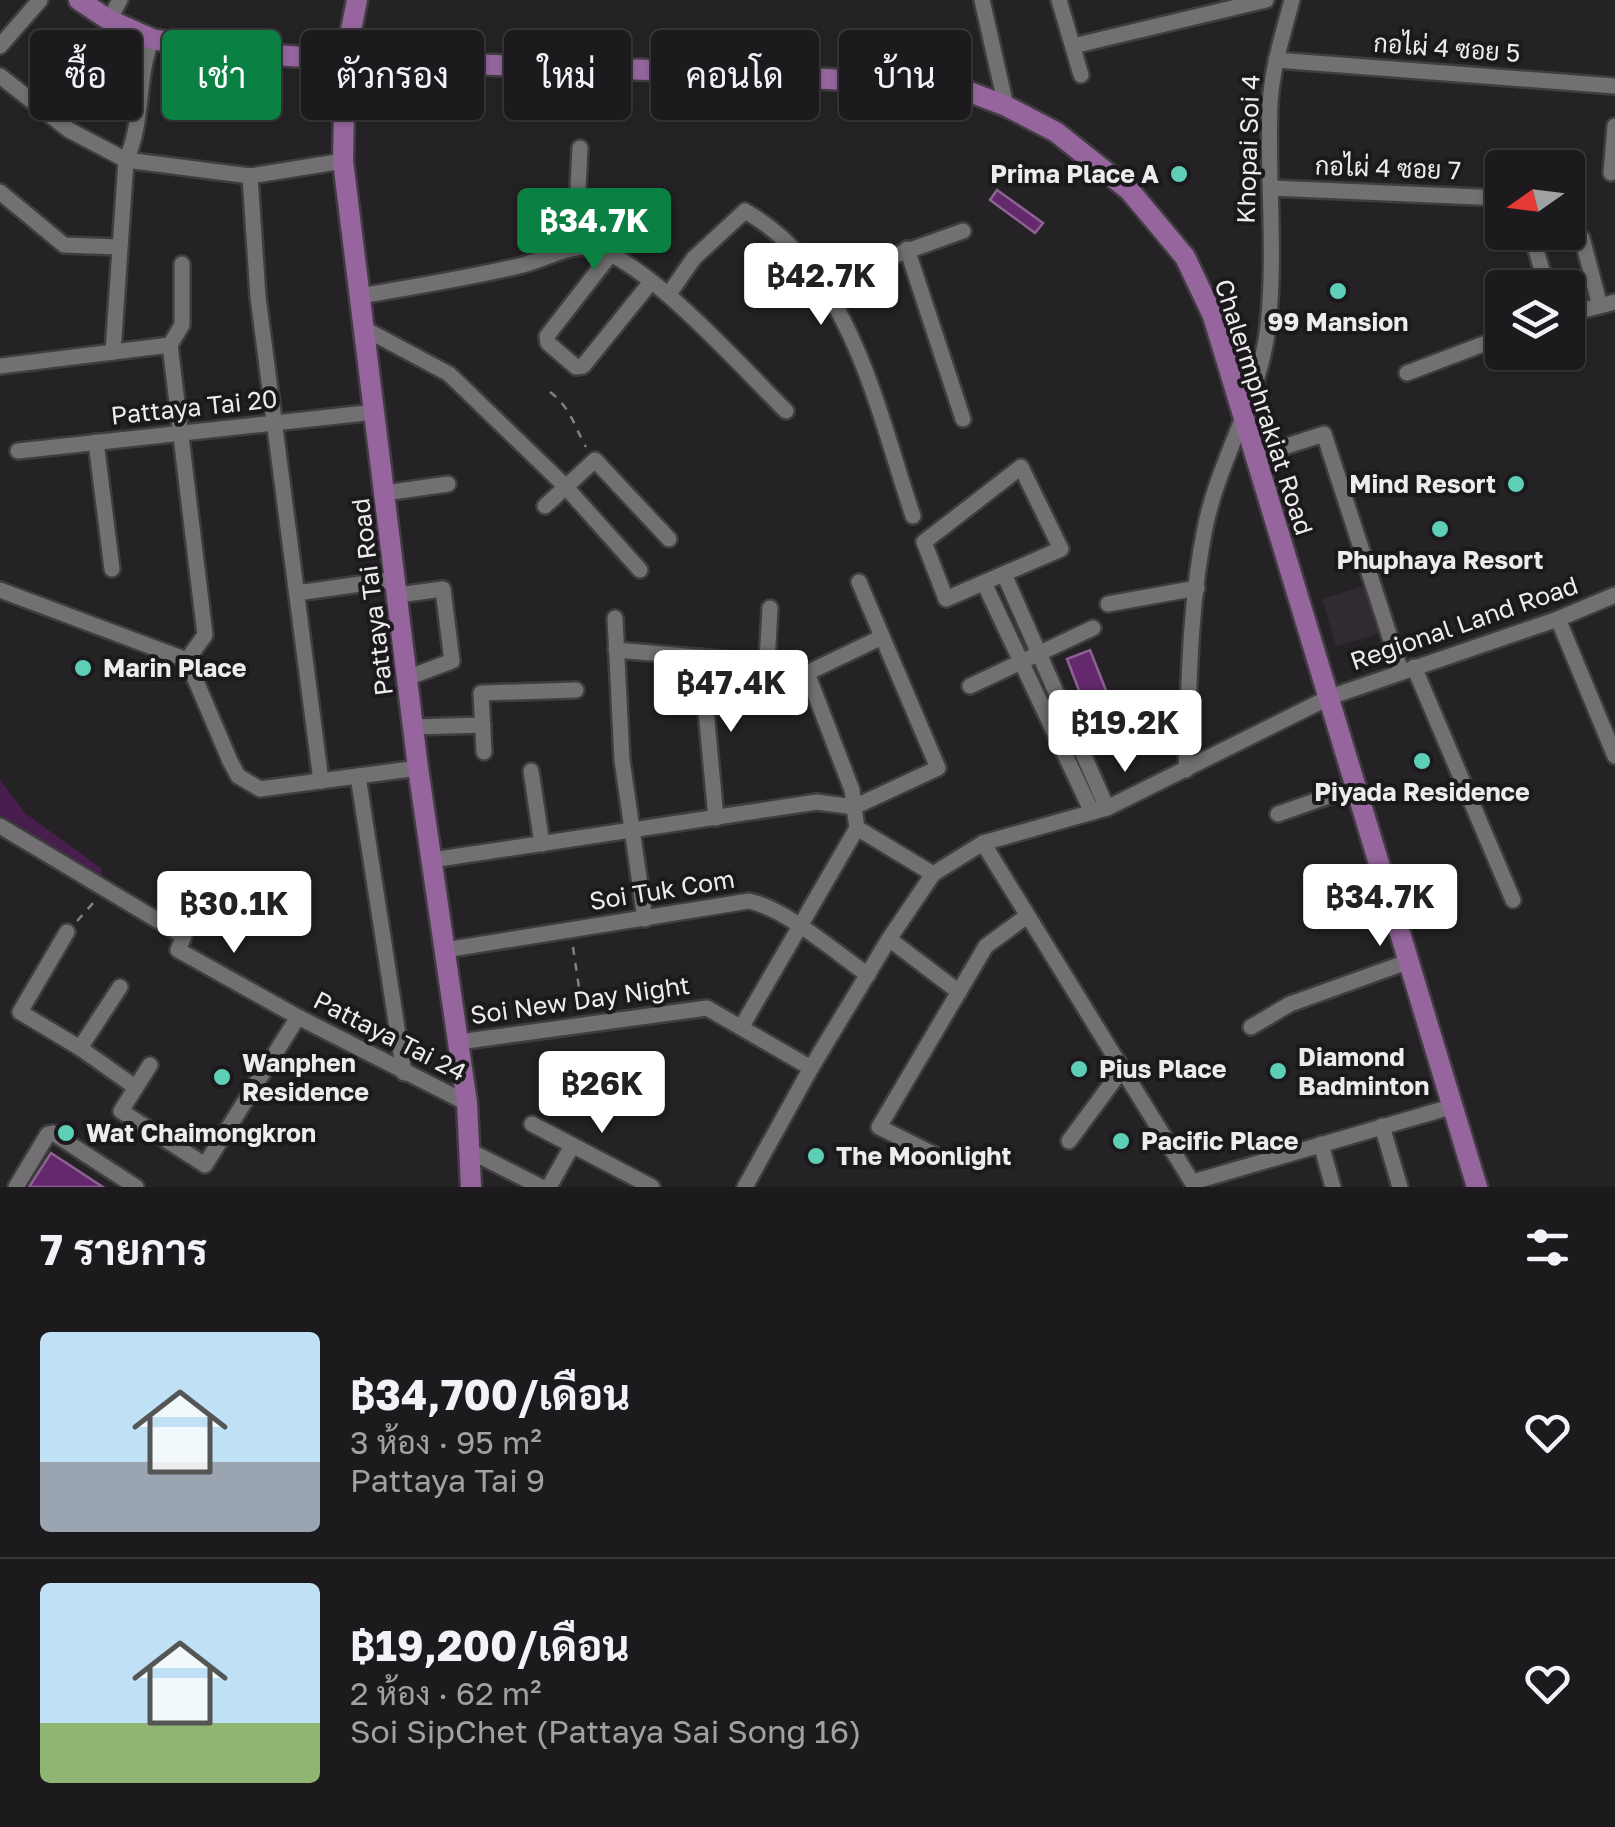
<!DOCTYPE html>
<html lang="th">
<head>
<meta charset="utf-8">
<style>
  :root { --surface:#1c1a1c; --page:#252325; --text:#f1f3f6; --muted:#a0a1a3; --line:#3a383b; --accent:#0b8043 }
  body { margin:0; font-family:"Golos Text",Sarabun,sans-serif; background:var(--page); color:var(--text); height:100vh; display:flex; flex-direction:column; font-size:38px; white-space:nowrap }
  * { box-sizing:border-box; margin:0 }
  p { font-size:32px; color:var(--muted) }
  .icon { flex:none; width:55px; height:55px; fill:none; stroke:currentColor; stroke-width:2; stroke-linecap:round; stroke-linejoin:round }
  .map { position:relative; height:1187px; overflow:hidden }
  .drawer { display:flex; flex-direction:column; background:var(--surface); flex:1 }
  .drawer>* { flex:none }
  .guide { position:absolute; left:30px; top:30px; width:1000px; height:90px; display:flex; gap:20px }
  .needle { width:65px; rotate:256deg }
  .tools { position:absolute; left:1485px; top:150px; display:grid; gap:20px }
  .tools a { display:grid; place-items:center; width:100px; height:100px; border-radius:10px; background:var(--surface); box-shadow:0 2px 8px #0004,0 0 0 2px var(--line); font-size:50px }
  .price { position:absolute; translate:-50% -85px; padding:0 22px; border-radius:10px; background:#fff; color:#222; font-size:32px; line-height:65px; filter:drop-shadow(0 2px 5px #0008) }
  .price::after { content:''; position:absolute; left:50%; top:60px; width:30px; height:22px; margin-left:-15px; background:inherit; clip-path:polygon(0 0,100% 0,50% 100%) }
  .price.current { background:var(--accent); color:#fff }
  ul { padding:0; list-style:none }
  li { display:flex; align-items:center; gap:30px; height:250px; padding:0 40px }
  li+li { border-top:2px solid var(--line) }
  li span { display:grid; place-items:center; flex:none; width:280px; height:200px; border-radius:10px; color:#555 }
  li>.icon { margin-inline-start:auto }
  span .icon { width:120px; height:120px; fill:#fffc; stroke-width:1 }
  li b { font-size:42px }
  h2 { display:flex; justify-content:space-between; align-items:center; height:120px; padding:0 40px; font-size:42px }
  .tag { padding:0 35px; border-radius:10px; background:var(--surface); box-shadow:0 2px 8px #0004,0 0 0 2px var(--line); font-size:35px; line-height:90px }
  .tag.current { background:var(--accent); color:#fff }
  .map>svg:first-child { display:block }
  .built { fill:#312a31 }
  .green { fill:#481e4e }
  .water { fill:#64296d; stroke:#8d6393; stroke-width:2.5 }
  .lines { fill:none; stroke-linecap:round; stroke-linejoin:round }
  .minor-casing { stroke:#3f3d3f; stroke-width:20 }
  .major-casing { stroke:#3f3d3f; stroke-width:25 }
  .path { stroke:#828082; stroke-width:2.5; stroke-dasharray:8 8; stroke-linecap:butt }
  .minor { stroke:#737073; stroke-width:15 }
  .major { stroke:#96659e; stroke-width:20 }
  .poi-dot { fill:#5eceb7; stroke:#1b191c; stroke-width:4 }
  .labels { text-anchor:middle; stroke-width:8; stroke-linejoin:round; paint-order:stroke }
  .street-label { font-size:25px; fill:#edebed; stroke:#1b191c }
  .poi-label { font-size:25px; font-weight:bold; fill:#edebed; stroke:#1b191c; text-anchor:start }
</style>
</head>
<body>
<div class="map">
<svg width="1615" height="1187" viewBox="0 0 1615 1187">
  <rect width="100%" height="100%" fill="#252225"/>
  <!-- built -->
  <polygon class="built" points="1370,584 1384,632 1336,646 1322,599"/>
  <!-- green -->
  <polygon class="green" points="0,780 25,813 102,869 101,883 0,833"/>
  <!-- water -->
  <g class="water">
    <polygon points="997,190 1043,223 1035,233 990,200"/>
    <polygon points="1090,650 1109,698 1106,700 1109,708 1093,714 1090,707 1086,709 1067,659"/>
    <polygon points="51,1153 103,1187 29,1187"/>
  </g>
  <g class="lines">
    <!-- minor casing -->
    <g class="minor-casing">
      <g id="minor">
        <polyline points="982,0 1006,106"/>
        <polyline points="1059,0 1081,75"/>
        <polyline points="109,20 120,0"/>
        <polyline points="0,46 40,0"/>
        <polyline points="1073,46 1266,0"/>
        <polyline points="1276,60 1615,86"/>
        <polyline points="0,76 69,130 126,160 250,176 343,161"/>
        <polyline points="1611,173 1615,126"/>
        <polyline points="250,176 258,297 321,781"/>
        <polyline points="1271,188 1502,198"/>
        <polyline points="0,192 64,245 119,247"/>
        <polyline points="1531,232 1547,288"/>
        <polyline points="1582,238 1600,306"/>
        <polyline points="575,248 580,148"/>
        <polyline points="907,249 963,419"/>
        <polyline points="610,255 547,336 548,343 576,367 583,366 651,282"/>
        <polyline points="821,282 963,231"/>
        <path d="M669 294 694 258 745 211C851 271 877 410 913 516"/>
        <path d="M360 296C414 287 467 278 519 266 541 261 564 247 586 247 638 249 747 373 786 411"/>
        <polyline points="1568,314 1615,302"/>
        <polyline points="365,329 449,374 564,485 640,570"/>
        <polyline points="170,345 205,635 187,660"/>
        <path d="M113 352 126 160C144 122 136 78 152 39"/>
        <polyline points="0,366 170,345 182,325 182,264"/>
        <polyline points="1407,373 1502,337"/>
        <polyline points="96,442 112,569"/>
        <polyline points="18,451 375,412"/>
        <polyline points="1256,456 1324,434 1401,671"/>
        <polygon points="1021,467 1061,549 946,599 924,542"/>
        <polyline points="385,493 448,484"/>
        <polyline points="545,506 595,460 669,539"/>
        <polyline points="1004,574 1107,808"/>
        <polyline points="984,583 1092,812"/>
        <polyline points="0,590 187,660"/>
        <polyline points="297,593 396,579"/>
        <polyline points="398,595 443,589 452,661 407,678"/>
        <polyline points="1108,604 1197,588"/>
        <polyline points="615,618 622,760 645,919"/>
        <polyline points="1558,619 1615,756"/>
        <polyline points="616,650 767,663 807,673 882,637"/>
        <polyline points="701,657 716,818"/>
        <polyline points="187,660 230,761 238,776 260,789 418,768"/>
        <polyline points="767,663 770,608"/>
        <polyline points="1414,667 1513,900"/>
        <polyline points="807,673 852,790 854,807 938,768 859,582"/>
        <polyline points="970,686 1093,628"/>
        <polyline points="413,727 483,725"/>
        <polyline points="484,752 481,693 576,690"/>
        <path d="M1186 770C1189 690 1189 607 1205 528 1219 458 1261 396 1268 325 1276 252 1267 177 1270 104 1272 68 1283 34 1292 0"/>
        <polyline points="531,771 542,844"/>
        <polyline points="358,776 404,1073"/>
        <polyline points="1278,814 1357,786"/>
        <polyline points="0,826 184,936 178,950 298,1017 467,1103"/>
        <polyline points="983,843 1195,1187"/>
        <polyline points="432,860 817,802 854,807 857,828 933,874"/>
        <polyline points="67,932 20,1012 80,1048 135,1087"/>
        <polyline points="889,939 959,992"/>
        <path d="M445 950 749 901C786 909 835 952 868 975"/>
        <polyline points="742,1026 857,828"/>
        <polyline points="1251,1027 1290,1004 1410,961"/>
        <polyline points="459,1042 707,1008 811,1068"/>
        <polyline points="80,1048 120,987"/>
        <polyline points="150,1065 121,1111 205,1165 298,1017"/>
        <polyline points="532,1124 652,1187"/>
        <polyline points="1382,1126 1400,1187"/>
        <polyline points="1069,1141 1123,1068"/>
        <polyline points="1321,1144 1333,1187"/>
        <polyline points="472,1152 541,1187"/>
        <polyline points="935,1155 879,1127 986,946 1027,916"/>
        <polyline points="1193,1182 1454,1106"/>
        <polyline points="16,1187 48,1134 53,1133 136,1187"/>
        <polyline points="549,1187 572,1146"/>
        <polyline points="745,1187 811,1068 889,939 933,874 983,843 1107,808 1330,697 1558,619 1615,595"/>
      </g>
    </g>
    <!-- major casing -->
    <g class="major-casing">
      <g id="major">
        <polyline points="79,0 109,20 152,39 219,51 345,60 680,71 954,86 1006,106 1056,132 1130,191 1185,257 1213,316 1477,1187"/>
        <polyline points="357,0 345,60 343,161 418,768 467,1103 471,1187"/>
      </g>
    </g>
    <!-- path -->
    <g class="path">
      <path d="M550 392C571 408 574 426 586 447"/>
      <polyline points="77,921 95,901"/>
      <polyline points="573,947 582,1008"/>
    </g>
    <!-- minor -->
    <use href="#minor" class="minor"/>
    <!-- major -->
    <use href="#major" class="major"/>
  </g>
  <!-- markers -->
  <g class="poi-dot">
    <circle cx="1179" cy="174" r="10"/>
    <circle cx="1338" cy="291" r="10"/>
    <circle cx="1516" cy="484" r="10"/>
    <circle cx="1440" cy="529" r="10"/>
    <circle cx="83" cy="668" r="10"/>
    <circle cx="1422" cy="761" r="10"/>
    <circle cx="1079" cy="1069" r="10"/>
    <circle cx="1278" cy="1071" r="10"/>
    <circle cx="222" cy="1077" r="10"/>
    <circle cx="66" cy="1133" r="10"/>
    <circle cx="1121" cy="1141" r="10"/>
    <circle cx="816" cy="1156" r="10"/>
  </g>
  <g class="labels">
    <!-- street labels -->
    <g class="street-label">
      <text transform="translate(1447 48) rotate(4)" y="9">กอไผ่ 4 ซอย 5</text>
      <text transform="translate(1248 149) rotate(-88)" y="9">Khopai Soi 4</text>
      <text transform="translate(1388 168) rotate(2)" y="9">กอไผ่ 4 ซอย 7</text>
      <text transform="translate(194 407) rotate(-6)" y="9">Pattaya Tai 20</text>
      <text transform="translate(1264 407) rotate(72)" y="9">Chalermphrakiat Road</text>
      <text transform="translate(372 597) rotate(-97)" y="9">Pattaya Tai Road</text>
      <text transform="translate(1464 623) rotate(-19)" y="9">Regional Land Road</text>
      <text transform="translate(662 890) rotate(-9)" y="9">Soi Tuk Com</text>
      <text transform="translate(580 1000) rotate(-8)" y="9">Soi New Day Night</text>
      <text transform="translate(390 1036) rotate(27)" y="9">Pattaya Tai 24</text>
    </g>
    <!-- poi labels -->
    <g class="poi-label">
      <text x="1159" y="183" text-anchor="end">Prima Place A</text>
      <text x="1338" y="331" text-anchor="middle">99 Mansion</text>
      <text x="1496" y="493" text-anchor="end">Mind Resort</text>
      <text x="1440" y="569" text-anchor="middle">Phuphaya Resort</text>
      <text x="103" y="677">Marin Place</text>
      <text x="1422" y="801" text-anchor="middle">Piyada Residence</text>
      <text x="1298" y="1066">Diamond<tspan x="1298" dy="29">Badminton</tspan></text>
      <text x="242" y="1072">Wanphen<tspan x="242" dy="29">Residence</tspan></text>
      <text x="1099" y="1078">Pius Place</text>
      <text x="86" y="1142">Wat Chaimongkron</text>
      <text x="1141" y="1150">Pacific Place</text>
      <text x="836" y="1165">The Moonlight</text>
    </g>
  </g>
</svg>
<div class="tools">
<a><svg class="needle" viewBox="-14 -14 28 28"><path d="M0-13l5 13h-10z" fill="#e53935"/><path d="M0 13l5-13h-10z" fill="#a0a1a3"/></svg></a>
<a><svg class="icon" aria-label="layers" viewBox="0 0 24 24"><path d="M12 4l9 5-9 5-9-5zM3 14l9 5 9-5"/></svg></a>
</div>
<b class="price current" style="left:594px;top:273px">฿34.7K</b>
<b class="price" style="left:821px;top:328px">฿42.7K</b>
<b class="price" style="left:731px;top:735px">฿47.4K</b>
<b class="price" style="left:1125px;top:775px">฿19.2K</b>
<b class="price" style="left:1380px;top:949px">฿34.7K</b>
<b class="price" style="left:234px;top:956px">฿30.1K</b>
<b class="price" style="left:602px;top:1136px">฿26K</b>
<div class="guide">
<a class="tag">ซื้อ</a>
<a class="tag current">เช่า</a>
<a class="tag">ตัวกรอง</a>
<a class="tag">ใหม่</a>
<a class="tag">คอนโด</a>
<a class="tag">บ้าน</a>
</div>
</div>
<section class="drawer">
<h2>7 รายการ<svg class="icon" aria-label="filters" viewBox="0 0 24 24"><path d="M4 7h16M4 17h16"/><circle cx="9" cy="7" r="2"/><circle cx="15" cy="17" r="2"/></svg></h2>
<ul>
<li><span style="background:linear-gradient(#bfe0f5 65%,#9aa5b1 0)"><svg class="icon" aria-label="home" viewBox="0 0 24 24"><path d="M3 11l9-7 9 7M6 9v11h12V9"/></svg></span><div><b>฿34,700/เดือน</b><p>3 ห้อง · 95 m²</p><p>Pattaya Tai 9</p></div><svg class="icon" aria-label="heart" viewBox="0 0 24 24"><path d="M12 20l-8-8c-3-5 5-10 8-4 3-6 11-1 8 4z"/></svg></li>
<li><span style="background:linear-gradient(#bfe0f5 70%,#8fb573 0)"><svg class="icon" aria-label="home" viewBox="0 0 24 24"><path d="M3 11l9-7 9 7M6 9v11h12V9"/></svg></span><div><b>฿19,200/เดือน</b><p>2 ห้อง · 62 m²</p><p>Soi SipChet (Pattaya Sai Song 16)</p></div><svg class="icon" aria-label="heart" viewBox="0 0 24 24"><path d="M12 20l-8-8c-3-5 5-10 8-4 3-6 11-1 8 4z"/></svg></li>
</ul>
</section>
</body>
</html>
